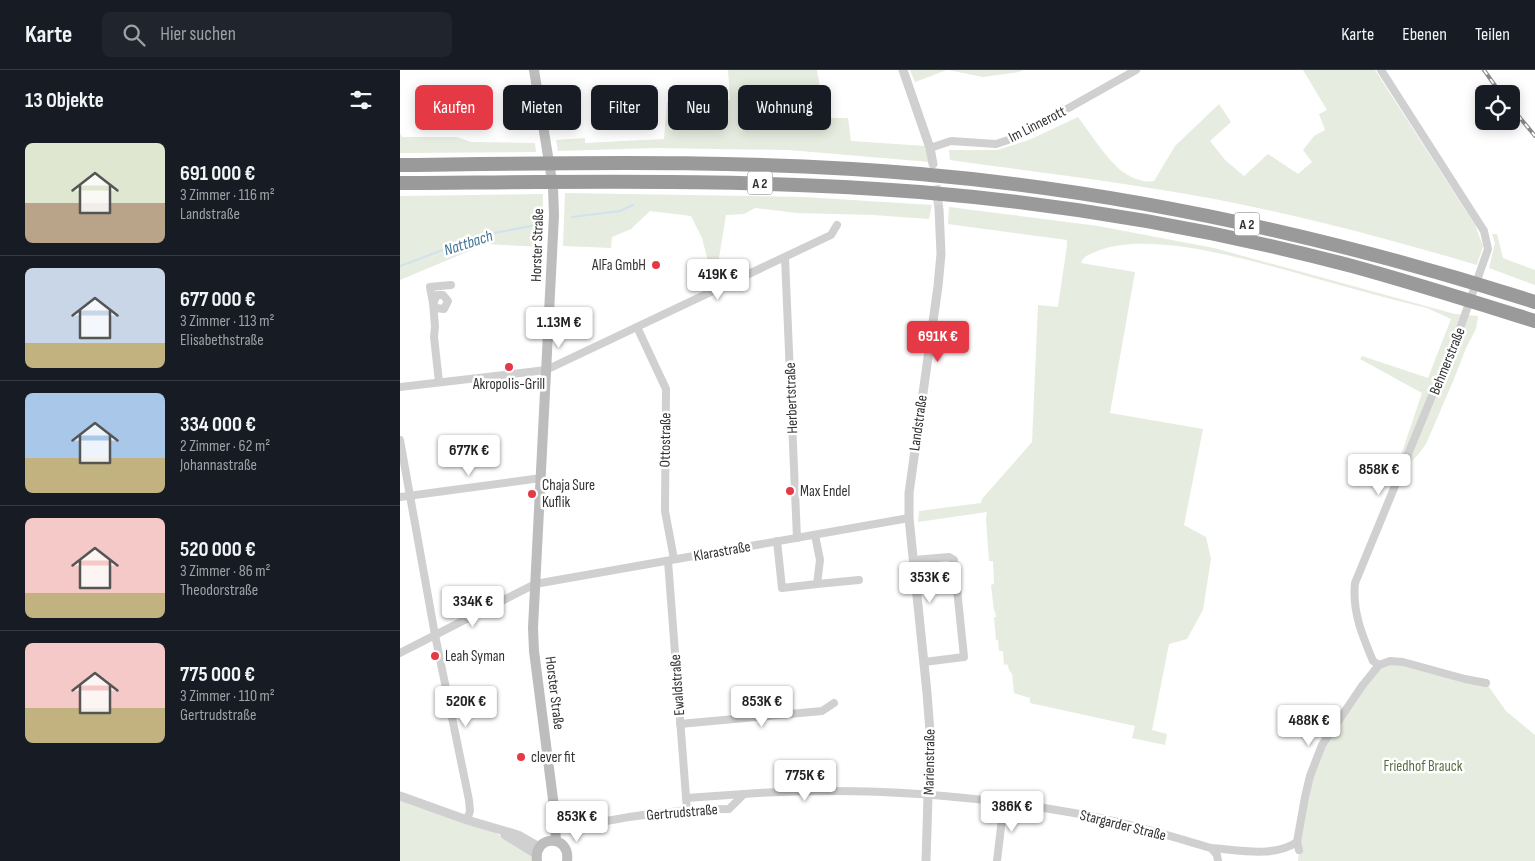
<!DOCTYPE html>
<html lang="de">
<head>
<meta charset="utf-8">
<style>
  :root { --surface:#171b24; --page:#20242c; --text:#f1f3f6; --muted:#9ea1a6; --line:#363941; --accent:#e63946 }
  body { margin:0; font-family:"Sofia Sans Condensed",sans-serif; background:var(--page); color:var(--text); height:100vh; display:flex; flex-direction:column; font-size:19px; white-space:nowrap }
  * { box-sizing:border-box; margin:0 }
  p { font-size:16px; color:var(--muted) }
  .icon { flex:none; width:28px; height:28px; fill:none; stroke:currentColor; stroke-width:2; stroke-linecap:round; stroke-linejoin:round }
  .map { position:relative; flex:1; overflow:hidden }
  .details { display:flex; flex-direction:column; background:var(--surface); width:400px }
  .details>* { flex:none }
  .top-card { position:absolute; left:15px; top:15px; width:475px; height:45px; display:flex; gap:10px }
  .buttons { position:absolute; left:1075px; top:15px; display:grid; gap:10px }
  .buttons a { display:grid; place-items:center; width:45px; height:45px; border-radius:8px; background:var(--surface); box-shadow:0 2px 12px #0003; font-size:25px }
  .price { position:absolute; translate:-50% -42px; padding:0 11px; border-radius:5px; background:#fff; color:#222; font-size:16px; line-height:32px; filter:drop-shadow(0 1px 2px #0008) }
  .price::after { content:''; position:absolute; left:50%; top:30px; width:15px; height:11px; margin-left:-8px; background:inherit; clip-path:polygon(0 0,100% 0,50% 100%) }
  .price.selected { background:var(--accent); color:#fff }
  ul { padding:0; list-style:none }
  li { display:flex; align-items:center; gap:15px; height:125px; padding:0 25px }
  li+li { border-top:1px solid var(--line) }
  li span { display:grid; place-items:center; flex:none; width:140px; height:100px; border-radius:8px; color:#555 }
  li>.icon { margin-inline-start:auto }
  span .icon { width:60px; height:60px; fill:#fffc; stroke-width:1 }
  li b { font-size:21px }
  h2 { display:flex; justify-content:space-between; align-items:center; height:60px; padding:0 25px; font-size:21px }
  .pill { padding:0 18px; border-radius:8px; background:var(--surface); box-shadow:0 2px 12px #0003; font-size:18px; line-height:45px }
  .pill.selected { background:var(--accent); color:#fff }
  header { display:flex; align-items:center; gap:30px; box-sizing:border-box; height:70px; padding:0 25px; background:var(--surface); border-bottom:1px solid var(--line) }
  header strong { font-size:24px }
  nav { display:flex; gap:28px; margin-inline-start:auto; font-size:18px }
  .search { width:350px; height:45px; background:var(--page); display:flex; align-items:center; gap:12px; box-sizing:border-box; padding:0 18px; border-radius:8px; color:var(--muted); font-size:19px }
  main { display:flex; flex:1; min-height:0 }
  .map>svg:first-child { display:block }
  .green { fill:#e6ecdf }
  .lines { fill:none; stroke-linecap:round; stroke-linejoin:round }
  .stream { stroke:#cfe2ee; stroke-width:2 }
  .tertiary-tunnel { stroke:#d6d6d6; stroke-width:9; stroke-dasharray:9 4.5; stroke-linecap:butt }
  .minor { stroke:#d0d0d0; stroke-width:8 }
  .tertiary { stroke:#d0d0d0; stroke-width:9 }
  .secondary { stroke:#bdbdbd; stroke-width:10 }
  .motorway { stroke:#9a9a9a; stroke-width:14 }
  .rail-casing { stroke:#888; stroke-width:4 }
  .rail { stroke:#fff; stroke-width:2; stroke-dasharray:5.5; stroke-linecap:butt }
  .poi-dot { fill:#e63946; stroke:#fff; stroke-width:2 }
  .labels { text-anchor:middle; stroke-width:5; stroke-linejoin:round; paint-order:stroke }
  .shield { fill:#fff; stroke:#707070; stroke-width:1 }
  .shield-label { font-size:14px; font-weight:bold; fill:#333 }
  .street-label { font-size:15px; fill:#333; stroke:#fff }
  .poi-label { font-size:15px; fill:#333; stroke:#fff; text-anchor:start }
  .park-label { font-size:15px; fill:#56703f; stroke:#fff }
  .water-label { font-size:16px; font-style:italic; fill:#3f7597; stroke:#fff }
</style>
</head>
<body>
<header>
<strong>Karte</strong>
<div class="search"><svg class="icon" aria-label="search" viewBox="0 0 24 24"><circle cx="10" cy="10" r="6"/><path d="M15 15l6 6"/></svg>Hier suchen</div>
<nav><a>Karte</a><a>Ebenen</a><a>Teilen</a></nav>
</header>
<main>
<section class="details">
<h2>13 Objekte<svg class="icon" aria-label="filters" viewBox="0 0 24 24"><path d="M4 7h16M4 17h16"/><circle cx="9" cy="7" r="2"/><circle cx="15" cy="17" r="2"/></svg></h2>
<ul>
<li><span style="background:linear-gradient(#dfe7d0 60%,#b9a48a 0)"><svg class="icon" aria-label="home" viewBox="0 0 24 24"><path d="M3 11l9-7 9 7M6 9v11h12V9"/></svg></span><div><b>691 000 €</b><p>3 Zimmer · 116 m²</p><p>Landstraße</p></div></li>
<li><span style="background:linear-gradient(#c9d6e8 75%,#c2b280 0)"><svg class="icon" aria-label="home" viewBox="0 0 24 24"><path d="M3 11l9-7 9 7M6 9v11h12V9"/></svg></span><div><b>677 000 €</b><p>3 Zimmer · 113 m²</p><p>Elisabethstraße</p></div></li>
<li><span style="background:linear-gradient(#a9c7e8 65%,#c2b280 0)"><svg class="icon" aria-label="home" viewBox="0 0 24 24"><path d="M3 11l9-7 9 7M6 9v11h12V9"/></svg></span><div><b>334 000 €</b><p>2 Zimmer · 62 m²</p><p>Johannastraße</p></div></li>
<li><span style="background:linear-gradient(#f6c9c9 75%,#c2b280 0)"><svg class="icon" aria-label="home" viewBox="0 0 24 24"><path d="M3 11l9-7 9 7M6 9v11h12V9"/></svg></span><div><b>520 000 €</b><p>3 Zimmer · 86 m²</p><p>Theodorstraße</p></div></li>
<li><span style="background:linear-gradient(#f6c9c9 65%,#c2b280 0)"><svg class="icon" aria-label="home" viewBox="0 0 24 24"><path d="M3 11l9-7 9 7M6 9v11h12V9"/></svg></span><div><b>775 000 €</b><p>3 Zimmer · 110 m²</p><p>Gertrudstraße</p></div></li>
</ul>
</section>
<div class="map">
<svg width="1135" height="791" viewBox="0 0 1135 791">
  <rect width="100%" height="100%" fill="#fff"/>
  <!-- green -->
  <g class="green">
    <polygon points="328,0 417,0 425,48 448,48 451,71 525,76 530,92 388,80 256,78 158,81 156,70 185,68 185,73 264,69 267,32 330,30"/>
    <polygon points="510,0 547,0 515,12"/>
    <polygon points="548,0 623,0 619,2 583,7"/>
    <path d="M903 0H975L1075 155 1083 176 1077 195C989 169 899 145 809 128 723 112 636 102 550 90L549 80H597L629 70 678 47C690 63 702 82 716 96 724 105 743 114 754 111L775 76 819 34 831 52 810 71 825 90 844 106 868 84 898 104 912 92 903 80 914 66 925 60 919 44 927 40Z"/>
    <polygon points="0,63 2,67 57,67 71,72 135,73 136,82 0,83"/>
    <polygon points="165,123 404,127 532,135 529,149 473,145 397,143 355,138 344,144 326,145 318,194 310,199 302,168 291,146 250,141 231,159 212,167 211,178 163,176"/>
    <polygon points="143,124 142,177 86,174 0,210 0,126"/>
    <path d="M549 137 698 156 814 178 1055 244 1078 246 1076 259 1066 278 1054 309 1026 374 1016 387 1003 398 1001 385 1022 323 960 289 962 286 1028 308 1051 249 1027 238C985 228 944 216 903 205 849 190 747 159 695 182 688 185 684 186 681 193L735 202 710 343 803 359 784 455 806 467 811 489 803 540 787 569 769 574 752 660 767 664 765 675 732 668 735 656 630 633V628L614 623 612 603 610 602 607 594 604 595 603 581H599L598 570H596L594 547H596L595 541H594L591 515 594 514 593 491H589L586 449 587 442 518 452 519 441 581 433 582 429 632 372 638 235 658 237 667 175V170L548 154Z"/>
    <polygon points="1092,164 1097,164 1103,188 1135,200 1135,215 1089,198 1095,173"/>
    <polygon points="990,591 1086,613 1106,641 1135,665 1135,791 898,791 905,727 916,689 973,602"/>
    <polygon points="0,729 92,761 133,784 134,791 0,791"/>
  </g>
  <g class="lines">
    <!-- stream -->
    <g class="stream">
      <polyline points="172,147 220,141 233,135"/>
      <polyline points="0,196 83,165 137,155"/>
    </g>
    <!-- tertiary-tunnel -->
    <polyline class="tertiary-tunnel" points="534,102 539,139"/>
    <!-- minor -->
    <g class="minor">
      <polyline points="530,78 551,71 596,74 614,68 642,53 736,0"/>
      <polyline points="385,188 397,468"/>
      <polyline points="237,257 266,319 265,441 274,489"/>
      <polyline points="39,312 34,267 35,256 33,233 37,225 43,225 48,231 44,239 36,238 33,233 30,217 51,215"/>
      <polyline points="0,317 146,300 431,165 437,155"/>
      <polyline points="0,370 35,565 69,730 70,741 67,750"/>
      <polyline points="0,427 141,408"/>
      <polyline points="377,471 382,518 417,514 420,490 415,465"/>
      <polyline points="514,490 549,487 554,490 564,587 524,592"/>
      <polyline points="268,491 287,740"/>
      <polyline points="417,514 459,510"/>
      <polyline points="0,583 135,514 509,448"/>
      <path d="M979 595 973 591C962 565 952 541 955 513L1062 253 1088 179 1084 161 981 0"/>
      <polyline points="280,654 422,641 434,633"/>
      <polyline points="286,728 344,724"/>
      <path d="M156 757C181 757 204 751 229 747 262 742 295 739 329 739L344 724C454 716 566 724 674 743 721 751 766 765 811 778L817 785 818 791"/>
      <path d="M811 778C839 780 873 788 897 772"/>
      <polyline points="899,780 897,772 905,727 910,706 922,675 962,616 979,595 990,591 1003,592 1065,609 1086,613"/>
      <polyline points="597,791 604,732"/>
    </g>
    <!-- tertiary -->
    <g class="tertiary">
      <polyline points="503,0 530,78 533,94"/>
      <polyline points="0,726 67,750 118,765 139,777"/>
      <polyline points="105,765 136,784"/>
      <polyline points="526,791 530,662 527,623 509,448 509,423 538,216 541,184 539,139"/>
    </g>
    <!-- secondary -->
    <g class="secondary">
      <polyline points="134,0 153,117 154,145 133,558 134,581 154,737 156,771"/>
      <path d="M137 791C133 764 171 764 167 791"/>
    </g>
    <!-- motorway -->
    <g class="motorway">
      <path d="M0 95C173 93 347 89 520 104 729 122 935 168 1135 232"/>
      <path d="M0 113C174 112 347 108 520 122 665 134 811 159 952 196 1014 213 1074 232 1135 251"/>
    </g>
    <!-- rail casing -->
    <g class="rail-casing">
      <g id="rail">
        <polyline points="1084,0 1101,24"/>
        <polyline points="1111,37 1135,66"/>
      </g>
    </g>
    <!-- rail -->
    <use href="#rail" class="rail"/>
  </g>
  <!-- markers -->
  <g class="poi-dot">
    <circle cx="256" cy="195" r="5"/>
    <circle cx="109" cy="297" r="5"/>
    <circle cx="390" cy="421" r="5"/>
    <circle cx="132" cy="424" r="5"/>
    <circle cx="35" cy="586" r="5"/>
    <circle cx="121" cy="687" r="5"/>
  </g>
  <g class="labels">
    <!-- shield labels -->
    <g class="shield">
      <rect x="347.5" y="101.5" width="25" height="23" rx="4"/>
      <rect x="834.5" y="142.5" width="25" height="23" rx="4"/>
    </g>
    <g class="shield-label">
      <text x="360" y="118">A 2</text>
      <text x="847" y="159">A 2</text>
    </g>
    <!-- street labels -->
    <g class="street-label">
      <text transform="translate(637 54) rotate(-27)" y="5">Im Linnerott</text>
      <text transform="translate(137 175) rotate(-88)" y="5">Horster Straße</text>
      <text transform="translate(1047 291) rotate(-68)" y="5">Behmerstraße</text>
      <text transform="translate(391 328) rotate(-92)" y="5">Herbertstraße</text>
      <text transform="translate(518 353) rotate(-82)" y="5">Landstraße</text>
      <text transform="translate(265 370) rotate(-89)" y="5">Ottostraße</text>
      <text transform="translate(322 481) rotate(-10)" y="5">Klarastraße</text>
      <text transform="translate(277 615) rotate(-94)" y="5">Ewaldstraße</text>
      <text transform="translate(155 623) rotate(83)" y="5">Horster Straße</text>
      <text transform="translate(529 692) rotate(-89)" y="5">Marienstraße</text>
      <text transform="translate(282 742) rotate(-5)" y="5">Gertrudstraße</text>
      <text transform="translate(723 755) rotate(14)" y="5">Stargarder Straße</text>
    </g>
    <!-- poi labels -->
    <g class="poi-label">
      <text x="246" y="200" text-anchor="end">AlFa GmbH</text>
      <text x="109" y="319" text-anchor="middle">Akropolis-Grill</text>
      <text x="142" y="420">Chaja Sure<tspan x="142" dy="17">Kuflik</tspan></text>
      <text x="400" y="426">Max Endel</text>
      <text x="45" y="591">Leah Syman</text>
      <text x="131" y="692">clever fit</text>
    </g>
    <!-- park labels -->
    <g class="park-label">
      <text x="1023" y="701">Friedhof Brauck</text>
    </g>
    <!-- water labels -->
    <g class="water-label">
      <text transform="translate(68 172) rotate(-18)" y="6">Nattbach</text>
    </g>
  </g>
</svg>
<div class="buttons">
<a><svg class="icon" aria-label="locate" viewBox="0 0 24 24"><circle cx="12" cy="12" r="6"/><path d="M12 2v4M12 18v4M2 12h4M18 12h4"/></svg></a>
</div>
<b class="price" style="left:318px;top:231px">419K €</b>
<b class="price" style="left:159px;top:279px">1.13M €</b>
<b class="price selected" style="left:538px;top:293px">691K €</b>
<b class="price" style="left:69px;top:407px">677K €</b>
<b class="price" style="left:979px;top:426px">858K €</b>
<b class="price" style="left:530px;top:534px">353K €</b>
<b class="price" style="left:73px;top:558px">334K €</b>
<b class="price" style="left:66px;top:658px">520K €</b>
<b class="price" style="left:362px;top:658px">853K €</b>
<b class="price" style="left:909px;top:677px">488K €</b>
<b class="price" style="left:405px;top:732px">775K €</b>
<b class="price" style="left:612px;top:763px">386K €</b>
<b class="price" style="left:177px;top:773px">853K €</b>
<div class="top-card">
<a class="pill selected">Kaufen</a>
<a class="pill">Mieten</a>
<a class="pill">Filter</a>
<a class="pill">Neu</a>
<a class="pill">Wohnung</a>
</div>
</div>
</main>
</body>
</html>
